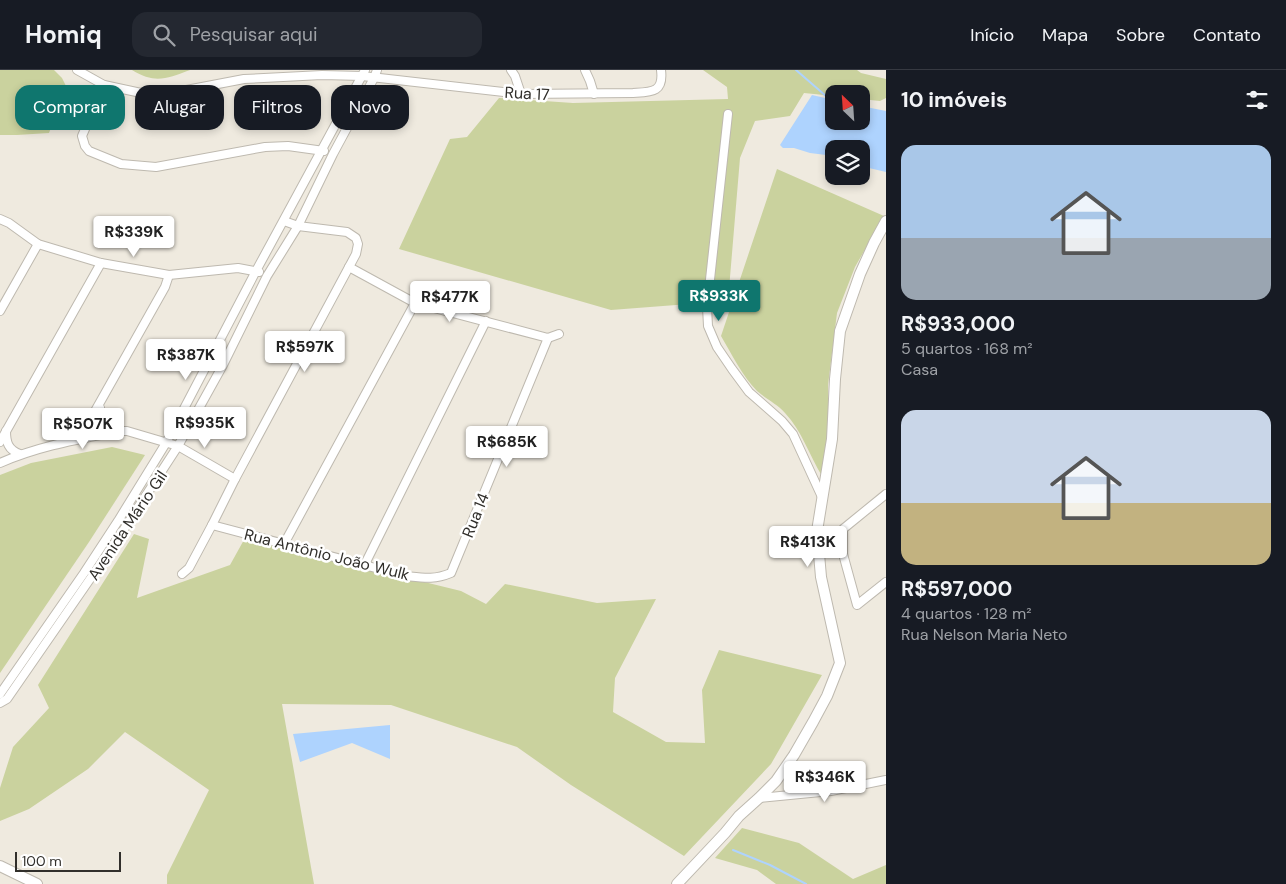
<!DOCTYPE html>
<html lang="pt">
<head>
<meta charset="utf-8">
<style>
  :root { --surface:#171b24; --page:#242831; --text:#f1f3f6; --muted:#9ea1a6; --line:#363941; --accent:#0f766e }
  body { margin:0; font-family:"DM Sans",sans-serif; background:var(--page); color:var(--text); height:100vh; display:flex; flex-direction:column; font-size:19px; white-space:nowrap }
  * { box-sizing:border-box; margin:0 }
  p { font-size:16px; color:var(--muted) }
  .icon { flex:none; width:28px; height:28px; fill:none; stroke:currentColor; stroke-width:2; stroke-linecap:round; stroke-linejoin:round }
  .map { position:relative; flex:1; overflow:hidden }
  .details { display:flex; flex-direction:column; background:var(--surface); width:400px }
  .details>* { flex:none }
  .guide { position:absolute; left:15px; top:15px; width:475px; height:45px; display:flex; gap:10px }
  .needle { width:32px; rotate:335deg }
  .controls { position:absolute; left:825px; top:15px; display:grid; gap:10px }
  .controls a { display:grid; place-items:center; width:45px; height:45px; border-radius:10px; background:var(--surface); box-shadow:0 2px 8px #0003; font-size:25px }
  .scale { position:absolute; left:15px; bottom:12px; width:106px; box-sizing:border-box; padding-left:5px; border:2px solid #312f2b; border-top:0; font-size:14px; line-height:18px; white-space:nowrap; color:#312f2b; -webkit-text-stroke:4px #fff; paint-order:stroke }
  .price { position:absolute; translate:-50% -42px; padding:0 11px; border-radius:5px; background:#fff; color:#222; font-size:16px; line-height:32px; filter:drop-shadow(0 1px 2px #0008) }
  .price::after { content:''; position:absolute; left:50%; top:30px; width:15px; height:11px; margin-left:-8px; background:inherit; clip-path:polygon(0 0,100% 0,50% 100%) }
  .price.active { background:var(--accent); color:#fff }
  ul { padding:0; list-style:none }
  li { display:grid; align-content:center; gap:10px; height:265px; padding:0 15px }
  li span { display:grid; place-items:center; height:155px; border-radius:15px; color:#555 }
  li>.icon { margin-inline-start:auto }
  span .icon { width:90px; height:90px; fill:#fffc; stroke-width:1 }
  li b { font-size:21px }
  h2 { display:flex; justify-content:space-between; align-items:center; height:60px; padding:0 15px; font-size:21px }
  .chip { padding:0 18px; border-radius:15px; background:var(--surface); box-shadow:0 2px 8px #0003; font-size:18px; line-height:45px }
  .chip.active { background:var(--accent); color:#fff }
  header { display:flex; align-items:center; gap:30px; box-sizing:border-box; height:70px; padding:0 25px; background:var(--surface); border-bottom:1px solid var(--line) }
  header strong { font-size:24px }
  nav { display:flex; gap:28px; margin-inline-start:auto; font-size:18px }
  .search { width:350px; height:45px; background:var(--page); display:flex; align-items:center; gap:12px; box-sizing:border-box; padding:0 18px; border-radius:15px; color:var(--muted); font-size:19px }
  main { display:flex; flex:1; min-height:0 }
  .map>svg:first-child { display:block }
  .green { fill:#cad29e }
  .water { fill:#aed3fe }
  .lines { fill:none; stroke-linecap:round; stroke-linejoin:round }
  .stream { stroke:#aed3fe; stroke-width:2 }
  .minor-casing { stroke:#beb9af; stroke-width:10 }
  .tertiary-casing { stroke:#beb9af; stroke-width:12 }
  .minor { stroke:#fff; stroke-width:8 }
  .tertiary { stroke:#fff; stroke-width:10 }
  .labels { text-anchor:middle; stroke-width:5; stroke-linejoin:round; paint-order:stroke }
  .street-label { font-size:16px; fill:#312f2b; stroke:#fff }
</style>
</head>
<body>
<header>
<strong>Homiq</strong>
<div class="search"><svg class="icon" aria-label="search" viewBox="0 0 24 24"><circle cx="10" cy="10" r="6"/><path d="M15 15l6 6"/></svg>Pesquisar aqui</div>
<nav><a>Início</a><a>Mapa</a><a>Sobre</a><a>Contato</a></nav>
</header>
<main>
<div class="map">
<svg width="886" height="814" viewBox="0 0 886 814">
  <rect width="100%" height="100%" fill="#efeadf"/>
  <!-- green -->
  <g class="green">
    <polygon points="0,0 54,0 62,8 66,16 49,63 17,65 0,65"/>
    <path d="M132 0H190C166 9 155 14 132 0Z"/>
    <polygon points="703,0 857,0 861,3 886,9 886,28 880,31 861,29 861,24 834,24 834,26 804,23 790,46 755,51 740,88 728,231 611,240 399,179 450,69 467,67 499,28 573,33 728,29 727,17"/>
    <path d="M777 99 884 146 855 197 837 243 828 315V375L822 406C809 385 802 361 785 343 777 334 766 329 757 321 743 307 731 283 721 266Z"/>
    <polygon points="112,377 145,385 89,472 0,603 0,405 31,393"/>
    <polygon points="134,464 149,469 137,528 230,495 245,468 461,521 486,534 505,514 597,533 656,529 615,608 613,642 666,672 705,673 702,620 719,580 822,605 771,694 684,786 571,715 517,677 391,635 282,634 314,814 167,814 167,805 209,720 125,662 88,699 29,739 0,751 0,718 13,677 49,638 38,615"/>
    <polygon points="742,758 799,773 853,809 886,795 886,814 776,814 757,800 715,788"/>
  </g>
  <!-- water -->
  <g class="water">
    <polygon points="812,25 834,30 834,51 861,51 861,36 886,41 886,102 869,98 861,95 861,79 834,79 834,86 810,83 794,78 783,78 780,75"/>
    <polygon points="390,655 390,689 352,673 300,692 293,664"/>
  </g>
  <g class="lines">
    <!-- stream -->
    <g class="stream">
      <polyline points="796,0 834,33"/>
      <polyline points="733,780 770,795 806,814"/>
    </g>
    <!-- minor casing -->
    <g class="minor-casing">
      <g id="minor">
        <path d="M77 0 104 15 155 26 244 9 322 5 362 6 521 24 633 23C651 22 664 23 661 0"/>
        <polyline points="511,0 515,6 521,24"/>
        <polyline points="585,0 590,11 594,24"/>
        <polyline points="104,15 82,66 85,76 89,81 121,94 156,97 265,77 288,76 324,81"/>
        <polyline points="728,44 707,237 708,256 717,277 732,299 749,322 782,351 793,364 822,427"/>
        <polyline points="0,149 9,153 38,174 101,193 169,205 238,198 259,202"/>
        <polyline points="349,197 415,233 548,268 559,264"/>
        <polyline points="0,241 38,174"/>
        <path d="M100 338C98 348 96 355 104 363H107"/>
        <path d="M6 361C6 372 8 380 20 384"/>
        <polyline points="81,369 90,350 165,217 169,205"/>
        <polyline points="0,372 101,193"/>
        <path d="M0 393C38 376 80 369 120 361H127L178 376 235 409"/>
        <polyline points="886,424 843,459 843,484 857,535 886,512"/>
        <path d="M212 455 406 506C424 508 434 510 451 503L548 268"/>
        <polyline points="284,474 415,233"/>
        <polyline points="365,494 486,251"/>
        <polyline points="182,504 189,498 212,455 235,409 356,184 358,174 356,168 347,162 298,156 284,151"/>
        <polyline points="0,624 84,503 118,451 166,373 256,201 365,0"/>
        <polyline points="0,633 7,629 117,470 178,376 223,295 267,206 298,156 333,84 374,8 377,0"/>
        <polyline points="759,728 831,721 886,710"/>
      </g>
    </g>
    <!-- tertiary casing -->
    <g class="tertiary-casing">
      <g id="tertiary">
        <polyline points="0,796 37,814"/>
        <polyline points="677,814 725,763 739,746 759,728 776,711 794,685 813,652 827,626 840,593 821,507 817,461 832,369 835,309 840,261 860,204 874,173 886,151"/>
      </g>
    </g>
    <!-- minor -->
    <use href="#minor" class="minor"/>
    <!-- tertiary -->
    <use href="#tertiary" class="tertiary"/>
  </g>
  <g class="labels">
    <!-- street labels -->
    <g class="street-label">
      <text transform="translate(527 23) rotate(3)" y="6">Rua 17</text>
      <text transform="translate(475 445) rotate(-68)" y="6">Rua 14</text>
      <text transform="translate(127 455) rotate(-56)" y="6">Avenida Mário Gil</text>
      <text transform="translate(327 484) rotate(14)" y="6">Rua Antônio João Wulk</text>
    </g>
  </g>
</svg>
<div class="controls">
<a><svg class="needle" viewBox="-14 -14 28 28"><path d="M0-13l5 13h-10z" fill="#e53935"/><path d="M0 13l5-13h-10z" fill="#9ea1a6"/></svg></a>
<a><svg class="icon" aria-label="layers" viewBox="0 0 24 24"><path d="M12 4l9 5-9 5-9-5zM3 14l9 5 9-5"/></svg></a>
</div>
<div class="scale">100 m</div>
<b class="price" style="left:134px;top:188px">R$339K</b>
<b class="price active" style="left:719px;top:252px">R$933K</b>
<b class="price" style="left:450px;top:253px">R$477K</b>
<b class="price" style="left:305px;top:303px">R$597K</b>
<b class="price" style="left:186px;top:311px">R$387K</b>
<b class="price" style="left:205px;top:379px">R$935K</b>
<b class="price" style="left:83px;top:380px">R$507K</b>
<b class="price" style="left:507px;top:398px">R$685K</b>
<b class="price" style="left:808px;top:498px">R$413K</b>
<b class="price" style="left:825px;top:733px">R$346K</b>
<div class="guide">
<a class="chip active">Comprar</a>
<a class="chip">Alugar</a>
<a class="chip">Filtros</a>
<a class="chip">Novo</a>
</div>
</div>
<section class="details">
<h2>10 imóveis<svg class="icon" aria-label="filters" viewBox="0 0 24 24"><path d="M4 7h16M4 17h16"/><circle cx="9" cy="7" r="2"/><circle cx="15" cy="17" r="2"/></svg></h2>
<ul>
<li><span style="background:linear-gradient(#a9c7e8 60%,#9aa5b1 0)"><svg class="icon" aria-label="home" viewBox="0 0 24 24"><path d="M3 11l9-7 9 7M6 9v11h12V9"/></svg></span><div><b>R$933,000</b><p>5 quartos · 168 m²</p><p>Casa</p></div></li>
<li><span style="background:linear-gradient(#c9d6e8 60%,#c2b280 0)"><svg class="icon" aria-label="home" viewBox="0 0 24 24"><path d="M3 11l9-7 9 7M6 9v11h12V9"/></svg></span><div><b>R$597,000</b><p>4 quartos · 128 m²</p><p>Rua Nelson Maria Neto</p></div></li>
</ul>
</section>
</main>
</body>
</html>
